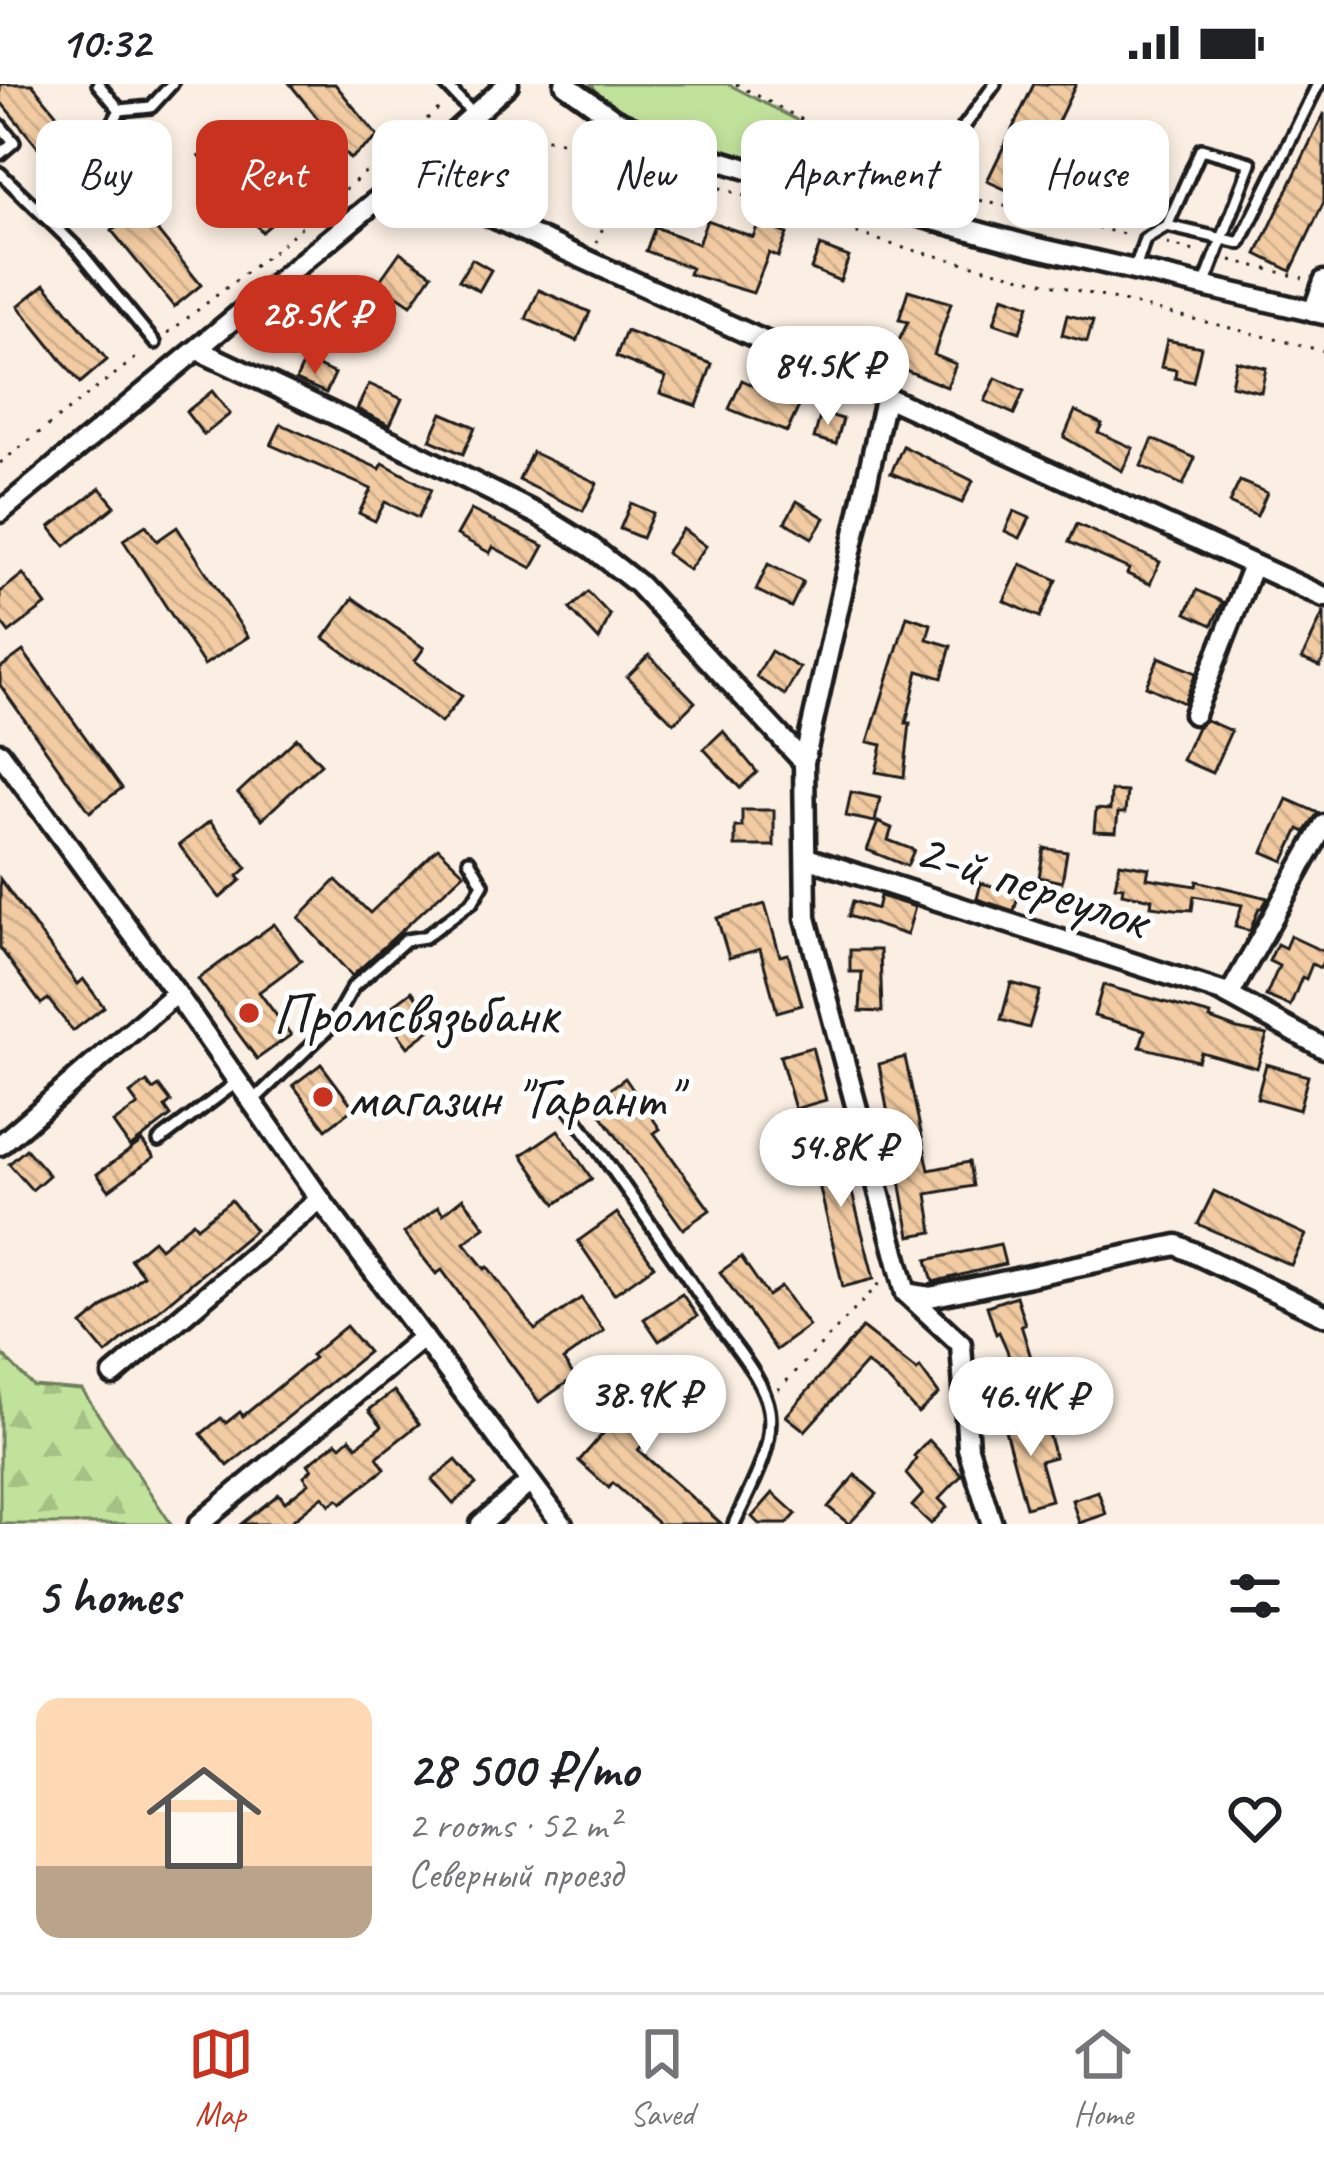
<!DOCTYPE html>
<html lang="en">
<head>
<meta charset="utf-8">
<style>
  :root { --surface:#fff; --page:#f6f6f6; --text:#202124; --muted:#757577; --line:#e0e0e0; --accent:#c8321e }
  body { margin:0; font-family:Caveat,sans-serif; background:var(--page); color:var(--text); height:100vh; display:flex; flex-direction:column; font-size:45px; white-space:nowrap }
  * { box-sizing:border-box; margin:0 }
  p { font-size:39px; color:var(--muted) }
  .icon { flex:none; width:66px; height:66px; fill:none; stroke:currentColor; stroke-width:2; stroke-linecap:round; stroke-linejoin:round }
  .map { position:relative; height:1440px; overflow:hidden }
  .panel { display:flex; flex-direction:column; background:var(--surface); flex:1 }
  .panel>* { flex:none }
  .banner { position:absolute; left:36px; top:36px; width:1254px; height:108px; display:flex; gap:24px }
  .price { position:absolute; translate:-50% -102px; padding:0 27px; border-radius:42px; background:#fff; color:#222; font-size:39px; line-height:78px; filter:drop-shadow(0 3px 6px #0008) }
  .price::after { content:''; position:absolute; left:50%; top:72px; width:36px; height:27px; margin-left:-18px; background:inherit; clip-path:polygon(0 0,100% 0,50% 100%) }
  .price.on { background:var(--accent); color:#fff }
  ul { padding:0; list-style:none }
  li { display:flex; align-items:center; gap:36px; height:300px; padding:0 36px }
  li span { display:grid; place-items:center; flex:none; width:336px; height:240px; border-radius:24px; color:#555 }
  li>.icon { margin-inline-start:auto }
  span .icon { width:144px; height:144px; fill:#fffc; stroke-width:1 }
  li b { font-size:51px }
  h2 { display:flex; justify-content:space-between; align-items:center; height:144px; padding:0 36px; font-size:51px }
  .chip { padding:0 42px; border-radius:24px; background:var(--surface); box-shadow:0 6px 18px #0003; font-size:42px; line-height:108px }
  .chip.on { background:var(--accent); color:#fff }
  .status { display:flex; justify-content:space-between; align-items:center; height:84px; padding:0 60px; background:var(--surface); direction:ltr }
  .status svg { height:33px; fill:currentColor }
  .tabs { display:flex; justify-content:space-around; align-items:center; height:168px; border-top:3px solid var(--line); background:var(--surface); font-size:33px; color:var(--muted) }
  .tabs a { display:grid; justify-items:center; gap:6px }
  .tabs .on { color:var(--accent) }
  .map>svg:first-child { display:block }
  .green { fill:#c1e29b; stroke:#6e7f5c; stroke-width:3 }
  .forest { fill:url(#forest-firs); stroke:#6e7f5c; stroke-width:3 }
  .building { fill:url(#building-back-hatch); stroke:#1c1c1c; stroke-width:3 }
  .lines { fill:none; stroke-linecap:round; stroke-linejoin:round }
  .lane-casing { stroke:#1c1c1c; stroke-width:18 }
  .street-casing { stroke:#1c1c1c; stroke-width:27 }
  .path { stroke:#1c1c1c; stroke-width:3; stroke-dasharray:3 9; stroke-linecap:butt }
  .lane { stroke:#fff; stroke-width:9 }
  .street { stroke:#fff; stroke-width:18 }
  .poi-dot { fill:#c8321e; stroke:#fff; stroke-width:4.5 }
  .labels { text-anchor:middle; stroke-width:10; stroke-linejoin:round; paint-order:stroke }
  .street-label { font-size:57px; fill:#1c1c1c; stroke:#fff }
  .poi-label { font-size:57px; fill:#1c1c1c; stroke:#fff; text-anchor:start }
</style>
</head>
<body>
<div class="status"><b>10:32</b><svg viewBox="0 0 49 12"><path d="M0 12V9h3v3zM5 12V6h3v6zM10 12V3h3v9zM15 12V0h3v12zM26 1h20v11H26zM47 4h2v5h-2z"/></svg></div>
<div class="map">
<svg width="1324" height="1440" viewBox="0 0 1324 1440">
  <defs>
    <pattern id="forest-firs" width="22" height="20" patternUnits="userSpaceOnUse" patternTransform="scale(3)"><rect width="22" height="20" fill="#c1e29b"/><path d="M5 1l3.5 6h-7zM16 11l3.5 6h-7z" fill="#a5c185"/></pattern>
    <pattern id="building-back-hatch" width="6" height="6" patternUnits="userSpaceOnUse" patternTransform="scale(3)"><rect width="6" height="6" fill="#f2cba2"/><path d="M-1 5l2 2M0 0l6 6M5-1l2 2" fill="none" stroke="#cfae8b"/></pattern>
  </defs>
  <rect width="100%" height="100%" fill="#fbefe3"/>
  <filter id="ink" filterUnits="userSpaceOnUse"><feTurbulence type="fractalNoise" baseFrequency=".00833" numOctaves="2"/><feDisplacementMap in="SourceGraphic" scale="24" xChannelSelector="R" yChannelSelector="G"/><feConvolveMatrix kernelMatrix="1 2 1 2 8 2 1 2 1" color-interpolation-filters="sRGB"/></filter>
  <g filter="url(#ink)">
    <!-- green -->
    <path class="green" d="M591 0H728L856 67C862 77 860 84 856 94L841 102C783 78 623 47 591 0Z"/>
    <!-- forest -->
    <polygon class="forest" points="0,1268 33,1302 82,1306 171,1440 0,1440"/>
    <!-- building -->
    <g class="building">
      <polygon points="0,0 32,0 82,61 54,83 0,17"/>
      <polygon points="290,0 335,0 378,53 350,75"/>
      <polygon points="1034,0 1076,0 1022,113 987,97"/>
      <polygon points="1324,29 1324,118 1291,187 1257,170"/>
      <polygon points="228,49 290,125 262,148 200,72"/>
      <polygon points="506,70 535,81 526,104 497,93"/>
      <polygon points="581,85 652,117 643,140 571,108"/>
      <polygon points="139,124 201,201 174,223 112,147"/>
      <polygon points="707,136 753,153 759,138 787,150 778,173 769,169 753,209 689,190 691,184 646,167 655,143 698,160"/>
      <polygon points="820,162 849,173 840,197 811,185"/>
      <polygon points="400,168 432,190 411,221 378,199"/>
      <polygon points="472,175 491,186 479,207 459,196"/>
      <polygon points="45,200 107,276 80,299 18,222"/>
      <polygon points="539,206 590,228 577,257 526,235"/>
      <polygon points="908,206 951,219 934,271 956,280 947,303 888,279 908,238 899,236"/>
      <polygon points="1003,212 1029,221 1020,248 994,239"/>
      <polygon points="1067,231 1093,237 1087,258 1062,251"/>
      <polygon points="626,247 712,280 697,322 660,309 666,293 616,273"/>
      <polygon points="1167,256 1201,263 1193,298 1175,294 1176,286 1161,283"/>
      <polygon points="305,276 335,290 326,309 296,296"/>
      <polygon points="1236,277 1266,284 1261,308 1231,301"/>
      <polygon points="996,294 1024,307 1014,330 985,317"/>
      <polygon points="742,296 780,314 781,310 801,318 787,348 729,325"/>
      <polygon points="369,300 402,315 390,341 357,325"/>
      <polygon points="212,307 230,330 204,351 186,328"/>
      <polygon points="1075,327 1102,340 1098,348 1133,364 1122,387 1064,353"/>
      <polygon points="442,329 475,343 463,370 430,356"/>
      <polygon points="821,329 843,335 836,360 814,354"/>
      <polygon points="281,340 380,385 383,379 431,406 418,434 385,418 375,437 359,429 371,405 271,361"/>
      <polygon points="1153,355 1195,374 1183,401 1141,382"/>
      <polygon points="903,362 973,397 962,419 891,389"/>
      <polygon points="532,368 597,399 583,427 519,396"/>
      <polygon points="1240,397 1267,409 1257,432 1229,419"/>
      <polygon points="100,404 115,422 65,462 50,443"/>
      <polygon points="797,417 825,434 812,454 785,438"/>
      <polygon points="631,419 653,429 642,454 620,445"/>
      <polygon points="471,426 544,462 532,484 493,463 490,469 457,451"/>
      <polygon points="1014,427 1030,434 1020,454 1005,447"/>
      <polygon points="1077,440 1160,478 1150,500 1127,490 1129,485 1069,458"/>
      <polygon points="146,441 157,457 177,443 248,553 204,581 123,456"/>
      <polygon points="683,445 706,462 689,486 666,469"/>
      <polygon points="768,480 803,498 791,523 756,506"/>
      <polygon points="1021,480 1057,496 1040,533 1004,517"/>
      <polygon points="23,490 46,521 9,549 0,537 0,508"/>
      <polygon points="1197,506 1223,518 1212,541 1186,529"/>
      <polygon points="588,508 610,531 599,556 570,525"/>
      <polygon points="353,514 424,564 415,577 462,612 441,639 324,554"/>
      <polygon points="1324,527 1324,573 1320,582 1302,575"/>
      <polygon points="907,532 931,540 927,555 951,562 942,594 918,587 906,639 910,639 904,693 876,688 882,661 868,658"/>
      <polygon points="23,567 122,704 90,728 0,601 0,584"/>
      <polygon points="771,567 800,584 785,611 756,593"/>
      <polygon points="649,571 695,618 674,639 627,593"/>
      <polygon points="1159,573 1196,589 1184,619 1146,602"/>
      <polygon points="1206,636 1231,647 1212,689 1182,676 1197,643"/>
      <polygon points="723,647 757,688 740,704 704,665"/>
      <polygon points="297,654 321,680 262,735 238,709"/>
      <polygon points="1111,707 1127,708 1125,729 1118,729 1116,748 1094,747 1096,725 1110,726"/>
      <polygon points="851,708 880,714 875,738 846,732"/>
      <polygon points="1287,715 1318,729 1305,748 1299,745 1284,777 1263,768"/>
      <polygon points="742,726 774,726 774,762 735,762 735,743 742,743"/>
      <polygon points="210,737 247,784 238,792 241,796 220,814 179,761"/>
      <polygon points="878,738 892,744 888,756 914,766 907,782 867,766"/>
      <polygon points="438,764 464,789 352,892 299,834 336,796 370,829"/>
      <polygon points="1044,764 1067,768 1062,798 1039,793"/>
      <polygon points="1120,779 1149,784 1147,794 1196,802 1197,797 1268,814 1262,824 1259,824 1250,847 1235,843 1242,821 1194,812 1192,826 1175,825 1151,822 1152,815 1122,809 1123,803 1115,802"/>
      <polygon points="0,795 77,900 83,895 104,923 73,947 48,915 41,920 0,864"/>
      <polygon points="981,799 1019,809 1014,827 977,815"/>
      <polygon points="880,812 915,823 907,851 848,832 853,817 877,825"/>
      <polygon points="765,820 780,872 788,870 802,921 777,928 760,865 729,874 717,834"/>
      <polygon points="274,840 301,877 259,908 291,951 257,975 198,895"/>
      <polygon points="1290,852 1324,868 1324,875 1320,884 1312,880 1306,895 1302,893 1290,922 1266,912 1279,882 1269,877 1277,860 1285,864"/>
      <polygon points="850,866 880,866 882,928 860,927 862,888 850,888"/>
      <polygon points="1011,899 1040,907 1029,944 1001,936"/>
      <polygon points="1103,901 1211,931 1210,935 1237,945 1267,951 1257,984 1201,968 1198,977 1140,963 1145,946 1094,932"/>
      <polygon points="412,907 437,941 408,963 383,929"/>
      <polygon points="812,963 826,1016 795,1025 780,972"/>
      <polygon points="905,973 929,1086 969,1078 973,1102 927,1110 933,1148 910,1152 879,980"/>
      <polygon points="321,980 354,1024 326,1045 293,1001"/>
      <polygon points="1266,980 1308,992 1299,1026 1257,1014"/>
      <polygon points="625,994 660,1045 654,1049 710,1126 683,1145 592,1018"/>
      <polygon points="147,998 153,1006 159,1002 171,1018 165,1023 171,1032 130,1063 113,1039 138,1021 130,1010"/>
      <polygon points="558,1046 592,1095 556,1120 522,1071"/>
      <polygon points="836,1046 874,1195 843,1203 808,1053"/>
      <polygon points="142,1057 154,1073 109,1106 97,1090"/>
      <polygon points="26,1065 49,1091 32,1106 9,1080"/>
      <polygon points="1214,1107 1306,1151 1291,1181 1198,1140"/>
      <polygon points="463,1114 485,1143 464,1159 485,1185 488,1183 535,1246 581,1214 604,1247 563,1276 575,1293 539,1318 442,1186 436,1190 404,1149 438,1123 443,1130"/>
      <polygon points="231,1116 255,1146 106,1270 82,1241 143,1191 130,1175 153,1156 160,1164 193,1138 197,1143"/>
      <polygon points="617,1129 654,1182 614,1210 578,1157"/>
      <polygon points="1000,1160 1005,1180 933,1198 927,1176"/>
      <polygon points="741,1173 768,1212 781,1203 809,1242 776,1266 720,1188"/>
      <polygon points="682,1210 697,1232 659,1257 644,1235"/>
      <polygon points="1016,1212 1025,1240 1021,1241 1036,1290 1014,1295 1007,1266 999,1248 996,1250 987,1222"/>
      <polygon points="346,1242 368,1268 228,1382 201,1350 221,1334 226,1339 240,1328 243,1332 314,1274 311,1271"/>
      <polygon points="862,1244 917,1287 920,1284 939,1310 918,1329 889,1297 866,1279 805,1347 786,1332"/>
      <polygon points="657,1288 664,1294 670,1288 685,1302 679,1308 685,1313 638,1366 722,1440 659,1440 613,1399 609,1404 579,1377"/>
      <polygon points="394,1307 419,1340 377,1373 385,1385 342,1419 338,1415 330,1421 323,1412 288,1440 241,1440 279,1410 285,1418 309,1399 304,1392 312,1385 308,1380 337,1358 341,1362 350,1354 357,1362 382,1342 369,1326"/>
      <polygon points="1053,1310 1057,1325 1038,1331 1034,1316"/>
      <polygon points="1044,1335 1055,1373 1040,1377 1051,1416 1026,1423 1005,1346"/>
      <polygon points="929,1356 962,1391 939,1415 947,1423 931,1440 912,1422 923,1410 906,1390 916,1375 914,1372"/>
      <polygon points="456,1376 476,1400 453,1420 432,1396"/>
      <polygon points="855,1391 877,1410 849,1440 828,1423"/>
      <polygon points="1098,1407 1106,1430 1079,1439 1072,1416"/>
      <polygon points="773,1409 796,1430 787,1440 759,1440 752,1433"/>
    </g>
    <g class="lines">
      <!-- lane casing -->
      <g class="lane-casing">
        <g id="lane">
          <polyline points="445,0 473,30"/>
          <polyline points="120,26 151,23 172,0"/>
          <polyline points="0,41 14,58 0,70"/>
          <polyline points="0,89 79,166 155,259"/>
          <polyline points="36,124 92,76 120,26 98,0"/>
          <polyline points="912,131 958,51 995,0"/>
          <polyline points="1167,142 1201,65 1251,79 1204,202"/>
          <polyline points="1135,185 1145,155 1167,142 1240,159 1318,0"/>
          <polyline points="252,1018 331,942 353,903 406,856 425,853 473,817 483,800 469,776"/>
          <path d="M570 1026C620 1096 670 1167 718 1239 735 1264 764 1295 769 1326 775 1365 749 1406 734 1440"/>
          <polyline points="159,1057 236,999"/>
        </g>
      </g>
      <!-- street casing -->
      <g class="street-casing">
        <g id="street">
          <polyline points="565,0 614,35 685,66 760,89 1030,162 1324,230"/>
          <polyline points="405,93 1324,513"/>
          <polyline points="1313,228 1324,197"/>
          <polyline points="198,266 397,360 541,432 591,463 638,500 804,678"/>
          <polyline points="885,315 804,678 806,834 906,1209 961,1260 968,1364 992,1440"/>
          <polyline points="0,428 405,93 508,0"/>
          <polyline points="1194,630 1253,481"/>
          <polyline points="0,669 176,909 320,1115 562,1440"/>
          <polyline points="807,774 1222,908 1324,964"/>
          <polyline points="1229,912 1324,741"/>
          <polyline points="0,1061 176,909"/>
          <polyline points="906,1209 930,1213 1177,1161 1324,1231"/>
          <polyline points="113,1291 320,1115"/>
          <polyline points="199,1440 423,1253"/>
          <polyline points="481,1440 529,1399"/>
        </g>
      </g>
      <!-- path -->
      <g class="path">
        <polyline points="736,0 914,96"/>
        <polyline points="488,41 629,74 900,163 1324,267"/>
        <polyline points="945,108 1128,151"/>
        <polyline points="597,159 629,74"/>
        <polyline points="1167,160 1198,168"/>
        <polyline points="1231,176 1303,194"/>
        <polyline points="168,249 270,170 442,22"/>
        <polyline points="0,379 141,270"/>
        <polyline points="778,1306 883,1196"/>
      </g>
      <!-- lane -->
      <use href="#lane" class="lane"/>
      <!-- street -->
      <use href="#street" class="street"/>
    </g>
  </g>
  <!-- markers -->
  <g class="poi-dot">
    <circle cx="249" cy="929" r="12"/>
    <circle cx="323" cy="1013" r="12"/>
  </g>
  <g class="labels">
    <!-- street labels -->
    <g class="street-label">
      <text transform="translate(1032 799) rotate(18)" y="20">2-й переулок</text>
    </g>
    <!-- poi labels -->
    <g class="poi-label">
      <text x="273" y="949">Промсвязьбанк</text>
      <text x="347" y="1033">магазин "Гарант"</text>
    </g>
  </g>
</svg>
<b class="price on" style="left:315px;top:293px">28.5K ₽</b>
<b class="price" style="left:828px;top:344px">84.5K ₽</b>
<b class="price" style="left:841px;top:1126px">54.8K ₽</b>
<b class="price" style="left:645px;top:1373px">38.9K ₽</b>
<b class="price" style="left:1031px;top:1375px">46.4K ₽</b>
<div class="banner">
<a class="chip">Buy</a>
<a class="chip on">Rent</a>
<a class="chip">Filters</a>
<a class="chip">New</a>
<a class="chip">Apartment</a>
<a class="chip">House</a>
</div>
</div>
<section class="panel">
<h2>5 homes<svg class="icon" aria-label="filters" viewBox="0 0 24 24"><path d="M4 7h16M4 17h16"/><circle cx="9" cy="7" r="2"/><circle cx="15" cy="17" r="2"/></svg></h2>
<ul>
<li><span style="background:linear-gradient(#ffd9b3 70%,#b9a48a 0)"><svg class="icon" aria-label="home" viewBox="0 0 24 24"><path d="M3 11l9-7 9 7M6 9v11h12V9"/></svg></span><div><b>28 500 ₽/mo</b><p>2 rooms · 52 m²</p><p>Северный проезд</p></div><svg class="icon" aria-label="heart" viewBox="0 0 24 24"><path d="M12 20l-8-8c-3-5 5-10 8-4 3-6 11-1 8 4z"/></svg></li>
</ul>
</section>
<nav class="tabs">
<a class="on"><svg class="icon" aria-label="map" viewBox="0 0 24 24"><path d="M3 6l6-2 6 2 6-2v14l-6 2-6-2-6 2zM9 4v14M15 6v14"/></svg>Map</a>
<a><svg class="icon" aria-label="saved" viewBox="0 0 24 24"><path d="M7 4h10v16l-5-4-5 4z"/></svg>Saved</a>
<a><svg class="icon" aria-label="home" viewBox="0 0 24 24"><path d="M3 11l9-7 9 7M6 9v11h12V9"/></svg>Home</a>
</nav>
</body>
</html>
